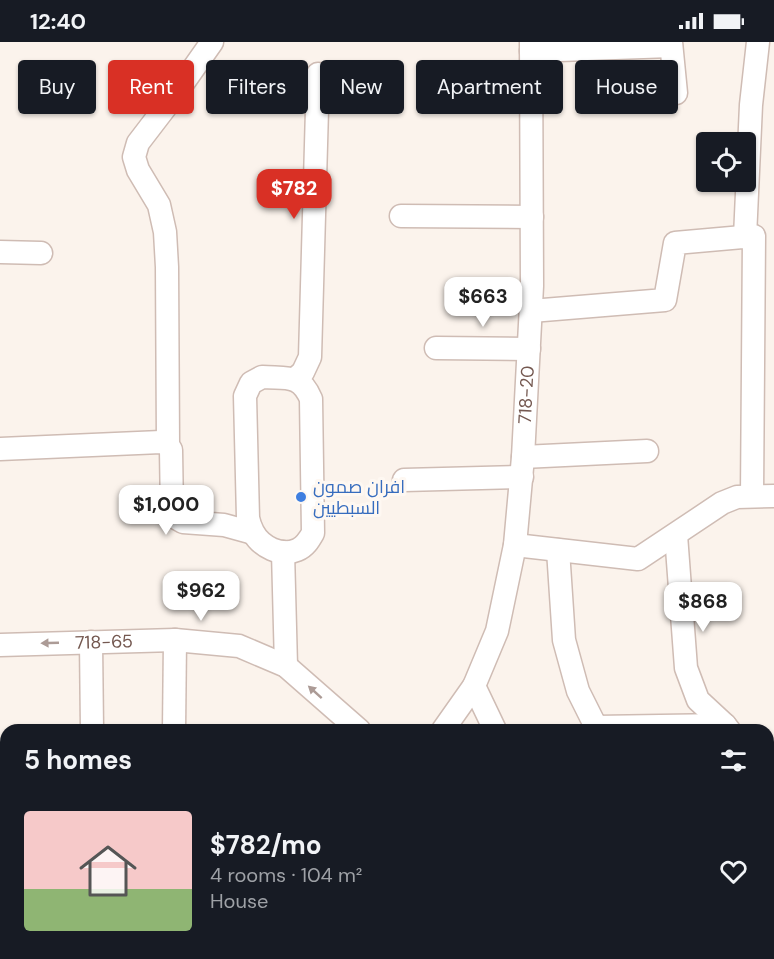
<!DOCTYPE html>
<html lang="en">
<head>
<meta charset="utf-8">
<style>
  :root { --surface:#171b24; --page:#242831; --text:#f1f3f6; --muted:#9ea1a6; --accent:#d93025 }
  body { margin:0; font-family:"DM Sans",Cairo,sans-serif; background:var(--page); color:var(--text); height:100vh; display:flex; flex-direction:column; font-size:22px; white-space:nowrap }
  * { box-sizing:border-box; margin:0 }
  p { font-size:20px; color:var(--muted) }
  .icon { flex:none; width:33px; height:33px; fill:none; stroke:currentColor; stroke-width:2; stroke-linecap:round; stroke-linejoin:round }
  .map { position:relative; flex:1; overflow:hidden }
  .side { position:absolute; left:0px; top:682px; width:774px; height:236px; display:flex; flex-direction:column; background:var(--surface); border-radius:18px 18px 0 0; box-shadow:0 2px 4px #0004 }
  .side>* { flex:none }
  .guide { position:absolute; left:18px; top:18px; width:738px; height:54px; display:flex; gap:12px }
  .buttons { position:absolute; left:696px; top:90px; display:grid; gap:12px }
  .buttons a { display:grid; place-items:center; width:60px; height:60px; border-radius:6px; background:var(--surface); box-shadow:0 2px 4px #0004; font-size:30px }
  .price { position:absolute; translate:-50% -51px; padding:0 14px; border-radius:12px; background:#fff; color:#222; font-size:20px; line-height:39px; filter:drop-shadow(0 2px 3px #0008) }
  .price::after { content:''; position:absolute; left:50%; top:36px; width:18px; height:14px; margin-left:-9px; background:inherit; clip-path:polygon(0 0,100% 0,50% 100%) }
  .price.current { background:var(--accent); color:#fff }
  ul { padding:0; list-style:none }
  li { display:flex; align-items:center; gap:18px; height:150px; padding:0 24px }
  li span { display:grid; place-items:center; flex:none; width:168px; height:120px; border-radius:6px; color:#555 }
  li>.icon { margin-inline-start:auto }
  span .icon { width:72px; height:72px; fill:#fffc; stroke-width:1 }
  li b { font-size:26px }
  h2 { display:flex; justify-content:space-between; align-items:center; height:72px; padding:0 24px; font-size:26px }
  .tag { padding:0 21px; border-radius:6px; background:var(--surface); box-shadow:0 2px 4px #0004; font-size:21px; line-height:54px }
  .tag.current { background:var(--accent); color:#fff }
  .status { display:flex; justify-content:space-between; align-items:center; height:42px; padding:0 30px; background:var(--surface); direction:ltr }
  .status svg { height:16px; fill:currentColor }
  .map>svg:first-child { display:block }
  .building { fill:#eed1c6; stroke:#dfb6a8; stroke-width:1.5 }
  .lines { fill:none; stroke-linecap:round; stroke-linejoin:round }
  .minor-casing { stroke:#cfbcb4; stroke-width:25 }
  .minor { stroke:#fff; stroke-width:22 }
  .oneway { fill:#ac9b96 }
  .shop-dot { fill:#3f7fe0; stroke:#fef8f2; stroke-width:2 }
  .labels { text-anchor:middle; stroke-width:6; stroke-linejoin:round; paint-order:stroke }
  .street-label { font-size:18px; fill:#745850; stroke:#fef8f2 }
  .shop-label { font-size:18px; fill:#366cbe; stroke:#fef8f2; text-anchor:start }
</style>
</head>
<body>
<div class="status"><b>12:40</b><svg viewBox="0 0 49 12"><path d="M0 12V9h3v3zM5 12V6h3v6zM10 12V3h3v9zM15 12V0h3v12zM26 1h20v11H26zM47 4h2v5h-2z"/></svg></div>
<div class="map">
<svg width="774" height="917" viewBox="0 0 774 917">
  <rect width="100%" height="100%" fill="#fbf3ec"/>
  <!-- building -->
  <rect class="building" x="667" y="912" width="107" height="5"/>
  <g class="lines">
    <!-- minor casing -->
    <g class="minor-casing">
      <g id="minor">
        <polyline points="212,0 174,54 138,101 134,115 138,128 159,163 165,190 167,225 168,403 171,408 172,470 176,476 183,480 224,483 253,491"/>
        <polyline points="671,0 676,51"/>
        <polyline points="531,9 671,4"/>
        <polyline points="445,47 531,46"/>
        <polyline points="401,174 532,175"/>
        <polyline points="745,195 751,63 758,0"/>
        <polyline points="0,210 41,211"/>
        <polyline points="531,269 665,258 675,201 754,194 752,454"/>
        <polyline points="436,306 529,307"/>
        <path d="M262 335C286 337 300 331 311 357L313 491C309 498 305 505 297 508 281 515 261 505 253 490 251 486 249 481 248 476L245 354 251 341Z"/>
        <polyline points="295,337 303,330 310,315 318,32"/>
        <polyline points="0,407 161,400 168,403"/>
        <polyline points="523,415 647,409"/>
        <polyline points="404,438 522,435"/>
        <polyline points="676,493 686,626 698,658 725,683 729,688"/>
        <polyline points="515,503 638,517 722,461 737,455 774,454"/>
        <polyline points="558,508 564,598 578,649 596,685 725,683"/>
        <polyline points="283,510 286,624"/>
        <polyline points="91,600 92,688"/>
        <path id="s1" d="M0 603 175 598 239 604 286 624 359 688"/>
        <polyline points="474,644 495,688"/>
        <polyline points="174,688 175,598"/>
        <path id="s2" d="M443 688 474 644 497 589 515 503 523 415 532 244 531 0"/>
        <polyline points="768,755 771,770 768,807"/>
        <polyline points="0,796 6,796"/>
        <polyline points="84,917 84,912"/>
        <polyline points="287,917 289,912"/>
        <polyline points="627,917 630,912"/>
      </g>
    </g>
    <!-- minor -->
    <use href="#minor" class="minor"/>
  </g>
  <!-- one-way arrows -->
  <defs><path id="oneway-solid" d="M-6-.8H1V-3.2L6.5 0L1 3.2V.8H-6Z" transform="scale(1.5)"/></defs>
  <g class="oneway">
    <use href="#oneway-solid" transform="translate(50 601) rotate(178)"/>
    <use href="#oneway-solid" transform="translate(315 650) rotate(-138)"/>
  </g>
  <!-- markers -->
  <circle class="shop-dot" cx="301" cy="455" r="6"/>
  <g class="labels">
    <!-- street labels -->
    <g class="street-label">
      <text dy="6" stroke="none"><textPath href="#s2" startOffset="352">718-20</textPath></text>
      <text dy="6" stroke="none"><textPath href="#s1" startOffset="104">718-65</textPath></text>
    </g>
    <!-- shop labels -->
    <g class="shop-label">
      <text x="313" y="451">افران صمون<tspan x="313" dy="21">السبطيين</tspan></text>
    </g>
  </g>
</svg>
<div class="buttons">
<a><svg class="icon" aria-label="locate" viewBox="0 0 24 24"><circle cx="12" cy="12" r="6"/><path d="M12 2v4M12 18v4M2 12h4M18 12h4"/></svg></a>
</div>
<b class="price current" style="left:294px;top:178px">$782</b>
<b class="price" style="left:483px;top:286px">$663</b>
<b class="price" style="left:166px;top:494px">$1,000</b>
<b class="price" style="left:201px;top:580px">$962</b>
<b class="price" style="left:703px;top:591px">$868</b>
<div class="guide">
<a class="tag">Buy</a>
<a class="tag current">Rent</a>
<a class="tag">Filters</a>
<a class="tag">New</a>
<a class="tag">Apartment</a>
<a class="tag">House</a>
</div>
<section class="side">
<h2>5 homes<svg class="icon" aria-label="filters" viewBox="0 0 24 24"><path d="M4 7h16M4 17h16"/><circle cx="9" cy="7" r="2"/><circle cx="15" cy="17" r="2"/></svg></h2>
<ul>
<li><span style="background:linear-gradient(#f6c9c9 65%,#8fb573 0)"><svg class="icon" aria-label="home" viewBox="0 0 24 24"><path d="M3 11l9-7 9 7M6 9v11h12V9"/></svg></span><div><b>$782/mo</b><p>4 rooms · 104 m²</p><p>House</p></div><svg class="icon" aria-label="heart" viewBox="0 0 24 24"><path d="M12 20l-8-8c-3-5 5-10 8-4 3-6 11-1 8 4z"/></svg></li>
</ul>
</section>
</div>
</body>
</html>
